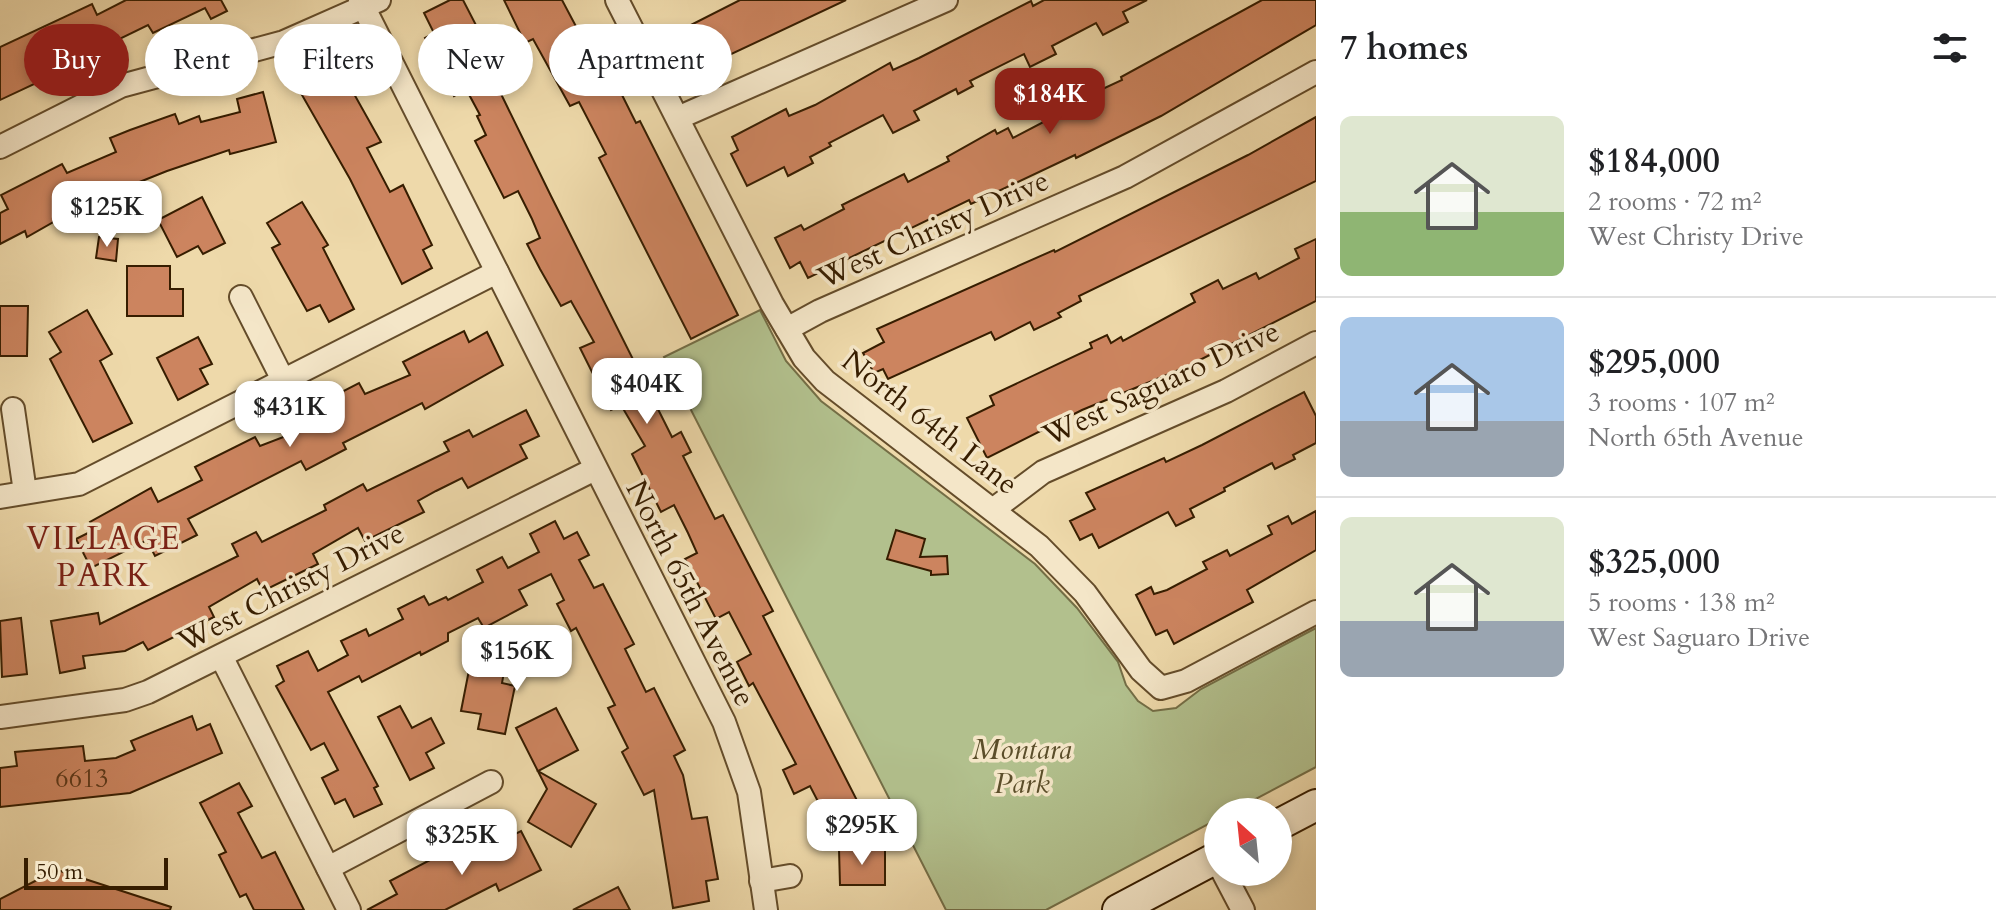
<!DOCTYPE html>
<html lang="en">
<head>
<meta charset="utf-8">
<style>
  :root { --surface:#fff; --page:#f2f2f2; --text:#202124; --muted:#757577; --line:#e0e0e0; --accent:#8f2418 }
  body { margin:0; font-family:Cardo,serif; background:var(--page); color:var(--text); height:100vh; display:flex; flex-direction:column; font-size:30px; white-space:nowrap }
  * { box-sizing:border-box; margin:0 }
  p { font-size:26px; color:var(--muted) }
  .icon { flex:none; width:44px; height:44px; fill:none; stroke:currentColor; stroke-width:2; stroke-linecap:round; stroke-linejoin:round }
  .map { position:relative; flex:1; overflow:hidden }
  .drawer { display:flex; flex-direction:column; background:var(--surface); width:680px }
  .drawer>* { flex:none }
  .top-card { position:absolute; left:24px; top:24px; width:760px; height:72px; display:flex; gap:16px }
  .needle { width:52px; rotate:333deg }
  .buttons { position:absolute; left:1204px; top:798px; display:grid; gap:16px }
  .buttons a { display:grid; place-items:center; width:88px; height:88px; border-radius:50%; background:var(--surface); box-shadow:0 4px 12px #0003; font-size:40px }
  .scale { position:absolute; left:24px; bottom:20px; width:144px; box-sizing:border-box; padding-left:8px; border:4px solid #361d00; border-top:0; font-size:22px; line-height:28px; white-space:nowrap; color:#361d00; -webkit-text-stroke:6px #f4e6c8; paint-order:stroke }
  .price { position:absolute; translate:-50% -68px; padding:0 18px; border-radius:16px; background:#fff; color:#222; font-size:26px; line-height:52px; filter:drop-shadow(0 2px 4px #0008) }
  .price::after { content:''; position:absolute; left:50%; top:48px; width:24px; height:18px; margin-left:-12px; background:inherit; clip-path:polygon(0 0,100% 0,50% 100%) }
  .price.active { background:var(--accent); color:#fff }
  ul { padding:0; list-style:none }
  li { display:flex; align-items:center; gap:24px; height:200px; padding:0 24px }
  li+li { border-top:2px solid var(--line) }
  li span { display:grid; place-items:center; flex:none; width:224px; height:160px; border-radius:12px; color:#555 }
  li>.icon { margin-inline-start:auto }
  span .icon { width:96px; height:96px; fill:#fffc; stroke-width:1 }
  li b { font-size:34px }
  h2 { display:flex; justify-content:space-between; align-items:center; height:96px; padding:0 24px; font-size:34px }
  .chip { padding:0 28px; border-radius:36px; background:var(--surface); box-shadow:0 4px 12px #0003; font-size:28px; line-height:72px }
  .chip.active { background:var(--accent); color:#fff }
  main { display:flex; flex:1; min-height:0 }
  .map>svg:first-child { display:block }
  .green { fill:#b2c08d; stroke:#746e46; stroke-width:2 }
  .building { fill:#cc845f; stroke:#361d00; stroke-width:2 }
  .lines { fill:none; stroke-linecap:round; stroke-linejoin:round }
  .minor-casing { stroke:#644c2a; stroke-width:26 }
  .secondary-casing { stroke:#361d00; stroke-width:34 }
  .minor { stroke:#f4e6c8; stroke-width:22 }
  .secondary { stroke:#f4e6c8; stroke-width:30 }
  .labels { text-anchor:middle; stroke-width:7; stroke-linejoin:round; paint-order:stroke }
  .number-label { font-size:26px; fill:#5c3718 }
  .street-label { font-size:30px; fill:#361d00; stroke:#f4e6c8 }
  .park-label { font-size:30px; font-style:italic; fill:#5b4e2a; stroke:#f4e6c8 }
  .neighbourhood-label { font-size:32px; letter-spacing:2px; fill:#7a1f14; stroke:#f4e6c8 }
</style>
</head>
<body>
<main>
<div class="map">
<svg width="1316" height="910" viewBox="0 0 1316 910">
  <rect width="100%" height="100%" fill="#eed9aa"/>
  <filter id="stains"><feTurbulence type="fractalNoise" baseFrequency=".0025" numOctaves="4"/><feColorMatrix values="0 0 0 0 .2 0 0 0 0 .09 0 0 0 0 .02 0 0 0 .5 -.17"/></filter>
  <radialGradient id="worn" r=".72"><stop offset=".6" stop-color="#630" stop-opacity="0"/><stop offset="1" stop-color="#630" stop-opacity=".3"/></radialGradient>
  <!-- green -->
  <polygon class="green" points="760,310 786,361 821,401 1035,564 1077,608 1118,662 1126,685 1138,701 1153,711 1176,708 1201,689 1316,628 1316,767 1231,812 1218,812 1218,819 1046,910 946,910 664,357"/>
  <!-- building -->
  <g class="building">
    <polygon points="126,0 221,0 227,11 211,19 205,8 153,33 148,25 95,51 88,38 53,55 57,62 43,69 47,78 0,100 0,47 92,4 97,15"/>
    <polygon points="450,0 463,0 478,29 474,31 476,39 505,92 501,94 551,196 672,437 681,432 691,452 683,456 715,519 723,515 773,611 763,616 869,824 829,844 816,819 825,815 810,786 794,794 783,770 796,764 753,683 749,686 737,662 751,654 729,612 716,619 685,559 697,553 688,533 674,505 661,512 632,454 645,446 621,405 611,410 580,348 594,342 571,301 561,306 540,269 527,244 540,238 532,219 518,191 504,198 475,141 486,135 477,116 480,115 466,89 454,96 425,38 434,33 424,13"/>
    <polygon points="504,0 562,0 580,34 595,27 621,81 616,83 636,123 640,121 738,315 691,339 599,158 606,154 579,102 570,106 533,39 525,43"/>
    <polygon points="740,0 846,0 708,65 700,50 691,55 679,31"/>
    <polygon points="1044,0 1147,0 1123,12 1128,22 1103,35 1096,23 1052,46 1056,54 1030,67 1024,54 970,81 973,86 958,94 956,89 914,111 919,120 893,133 883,115 829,143 831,146 810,157 813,163 788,176 784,167 747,186 731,154 738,150 732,137 786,109 789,116 815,105 890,63 893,70 919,58 1031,1 1033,6"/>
    <polygon points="1262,0 1316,0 1316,25 1161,116 1076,158 1075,155 971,204 969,200 808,278 800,262 790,268 775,238 801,225 804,230 844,209 842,205 904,174 908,182 949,161 947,157 995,130 997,134 1008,128 1013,138 1055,116 1053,112 1122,80 1121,77"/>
    <polygon points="335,60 381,142 367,148 390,192 403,185 432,245 423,250 432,268 402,284 350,179 294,81"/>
    <polygon points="263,92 276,142 230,154 229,150 167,171 87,203 27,237 25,231 0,244 0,213 8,209 1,195 62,164 67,173 116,152 110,138 130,130 175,114 179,124 199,116 201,122 240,112 237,99"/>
    <polygon points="1316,117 1316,181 1079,296 1081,301 1058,313 1061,317 1034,330 1030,322 995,340 991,332 888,379 883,369 874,373 863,353 884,342 877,329 1054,250 1055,252 1248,155"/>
    <polygon points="202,197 225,243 203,254 198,246 177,257 158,220"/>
    <polygon points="302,202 328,245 323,248 354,309 329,322 320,305 307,311 272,248 280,244 267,223"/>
    <polygon points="99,237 118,239 116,261 96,258"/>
    <polygon points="1316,239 1316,301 1186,367 1082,410 987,458 967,418 994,405 990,396 1092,348 1090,343 1107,335 1111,343 1121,337 1123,341 1195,302 1191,294 1218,280 1223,289 1256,273 1259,279 1299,258 1295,249"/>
    <polygon points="127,266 170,266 170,289 183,289 183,316 127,316"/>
    <polygon points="0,306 28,306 27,356 0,356"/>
    <polygon points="87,310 112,354 100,361 132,423 93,442 50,359 61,352 49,332"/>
    <polygon points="464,331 469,342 487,332 503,365 425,409 422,403 343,443 346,449 306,470 301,461 188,519 197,535 155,556 147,540 91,568 76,539 94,530 90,522 151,488 158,502 202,480 195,467 255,437 260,446 307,428 299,414 359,383 365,394 410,375 403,362"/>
    <polygon points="198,337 212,364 200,369 208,384 178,400 157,358"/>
    <polygon points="1304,392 1316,416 1316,443 1293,455 1295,459 1275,469 1272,463 1224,488 1225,491 1190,509 1194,517 1176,526 1168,512 1099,548 1092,534 1080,540 1070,521 1095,509 1086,493 1164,458 1166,462 1202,445"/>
    <polygon points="526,410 539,436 520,445 527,458 468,488 462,478 436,491 418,501 424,512 365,541 358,528 313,554 318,564 263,591 257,579 209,607 214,617 148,650 143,642 125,651 83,656 85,668 60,673 51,621 98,613 100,624 238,556 232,544 256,532 262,542 326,510 324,505 363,484 367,491 449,451 444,442 469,430 473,437"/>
    <polygon points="1316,511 1316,550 1247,590 1253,602 1174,644 1167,630 1156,635 1136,595 1151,587 1154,594 1167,590 1207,569 1203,562 1227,550 1230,556 1272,534 1268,526 1288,516 1292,524"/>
    <polygon points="555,521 564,539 577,532 589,555 579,560 594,588 603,584 634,644 625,649 646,692 654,688 685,750 674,756 683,775 692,819 707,817 718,879 706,881 709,901 673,908 654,790 644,795 622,752 628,748 608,708 615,705 576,628 571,631 557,604 564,600 551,574 519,590 527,605 484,628 478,618 448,633 448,641 421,655 420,652 362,682 359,676 328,692 378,786 374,788 382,804 354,817 345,799 335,804 322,778 338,770 324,743 311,750 276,686 284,681 277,666 308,651 318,671 348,655 341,641 366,629 369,636 403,619 398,609 424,596 429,605 446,597 448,600 483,582 477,570 502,557 508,568 539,552 530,534"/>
    <polygon points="896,530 925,539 920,557 947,556 948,574 931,575 931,571 887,559"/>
    <polygon points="21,618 27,674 2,677 0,621"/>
    <polygon points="470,665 504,672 502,683 515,686 505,734 478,729 481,714 461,711"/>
    <polygon points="400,706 412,728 431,718 444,743 426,753 434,768 410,780 378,717"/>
    <polygon points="556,708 578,750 538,771 596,804 571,847 528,822 547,789 516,728"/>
    <polygon points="192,716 197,730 210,724 222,753 130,793 0,807 0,768 17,766 15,752 83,746 85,761 116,758 135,750 131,741"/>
    <polygon points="239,783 252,806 238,813 262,858 275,852 304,910 254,910 246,894 240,897 219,855 226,852 200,803"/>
    <polygon points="521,831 541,870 499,891 496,884 445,910 367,910 397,894 390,881 447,851 451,859 469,850 472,856"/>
    <polygon points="839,849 885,849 885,885 840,885"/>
    <polygon points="45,866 171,907 170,910 0,910 0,899 41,878"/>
    <polygon points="618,887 630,910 573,910"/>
  </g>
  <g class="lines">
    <!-- minor casing -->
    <g class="minor-casing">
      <g id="minor">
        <polyline points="360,0 724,722 749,792 766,910"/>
        <polyline points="617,0 772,304 804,358 825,381 1039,546 1085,593 1141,670 1161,688 1186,681 1316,612"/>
        <polyline points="680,117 946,0"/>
        <polyline points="0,147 121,86 284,42 379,0"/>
        <polyline points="241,297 283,380"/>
        <polyline points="787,329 820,311 1125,177 1316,72"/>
        <polyline points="13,409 25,492"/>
        <polyline points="0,497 79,484 497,272"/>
        <polyline points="994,509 1043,472 1226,391 1316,343"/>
        <polyline points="221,656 349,910"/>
        <polyline points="0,717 125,700 148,692 595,469"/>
        <polyline points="328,868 491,782"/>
        <polyline points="1223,872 1243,910"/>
        <polyline points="761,881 790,876"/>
      </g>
    </g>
    <!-- secondary casing -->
    <g class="secondary-casing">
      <g id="secondary">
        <polyline points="1278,825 1316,805"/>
        <polyline points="1118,910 1218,857"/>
      </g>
    </g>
    <!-- minor -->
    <use href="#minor" class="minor"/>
    <!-- secondary -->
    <use href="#secondary" class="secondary"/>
  </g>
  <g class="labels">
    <!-- number labels -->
    <g class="number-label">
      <text x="82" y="787">6613</text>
    </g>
    <!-- street labels -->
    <g class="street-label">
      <text transform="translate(933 229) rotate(-24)" y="10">West Christy Drive</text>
      <text transform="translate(1161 383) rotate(-25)" y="10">West Saguaro Drive</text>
      <text transform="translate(930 422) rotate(38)" y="10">North 64th Lane</text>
      <text transform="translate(291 587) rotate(-27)" y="10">West Christy Drive</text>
      <text transform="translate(691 593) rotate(63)" y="10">North 65th Avenue</text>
    </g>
    <!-- park labels -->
    <g class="park-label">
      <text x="1022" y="759">Montara<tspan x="1022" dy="34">Park</tspan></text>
    </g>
    <!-- neighbourhood labels -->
    <g class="neighbourhood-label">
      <text x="104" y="549">VILLAGE<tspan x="104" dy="37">PARK</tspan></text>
    </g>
  </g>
  <rect width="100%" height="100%" filter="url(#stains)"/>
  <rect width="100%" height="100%" fill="url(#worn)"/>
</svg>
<div class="buttons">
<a><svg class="needle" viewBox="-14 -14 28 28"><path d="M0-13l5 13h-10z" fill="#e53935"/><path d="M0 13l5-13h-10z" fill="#757577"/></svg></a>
</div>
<div class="scale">50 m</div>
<b class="price active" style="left:1050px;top:136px">$184K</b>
<b class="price" style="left:107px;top:249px">$125K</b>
<b class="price" style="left:647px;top:426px">$404K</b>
<b class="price" style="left:290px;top:449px">$431K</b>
<b class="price" style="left:517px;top:693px">$156K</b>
<b class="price" style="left:862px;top:867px">$295K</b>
<b class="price" style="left:462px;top:877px">$325K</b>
<div class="top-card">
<a class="chip active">Buy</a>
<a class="chip">Rent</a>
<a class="chip">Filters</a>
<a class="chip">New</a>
<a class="chip">Apartment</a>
</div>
</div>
<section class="drawer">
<h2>7 homes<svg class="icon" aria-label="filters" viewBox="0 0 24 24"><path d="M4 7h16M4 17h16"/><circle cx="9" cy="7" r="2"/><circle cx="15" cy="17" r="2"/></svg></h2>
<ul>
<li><span style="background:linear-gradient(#dfe7d0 60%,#8fb573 0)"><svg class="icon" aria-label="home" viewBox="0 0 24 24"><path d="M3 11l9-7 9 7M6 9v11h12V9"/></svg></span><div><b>$184,000</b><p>2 rooms · 72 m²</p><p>West Christy Drive</p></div></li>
<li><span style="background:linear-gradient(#a9c7e8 65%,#9aa5b1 0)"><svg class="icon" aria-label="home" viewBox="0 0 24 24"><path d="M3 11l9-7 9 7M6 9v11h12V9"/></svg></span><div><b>$295,000</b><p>3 rooms · 107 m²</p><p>North 65th Avenue</p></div></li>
<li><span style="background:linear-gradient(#dfe7d0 65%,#9aa5b1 0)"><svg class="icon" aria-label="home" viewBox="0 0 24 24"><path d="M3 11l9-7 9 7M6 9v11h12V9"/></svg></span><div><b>$325,000</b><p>5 rooms · 138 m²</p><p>West Saguaro Drive</p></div></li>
</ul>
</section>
</main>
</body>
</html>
